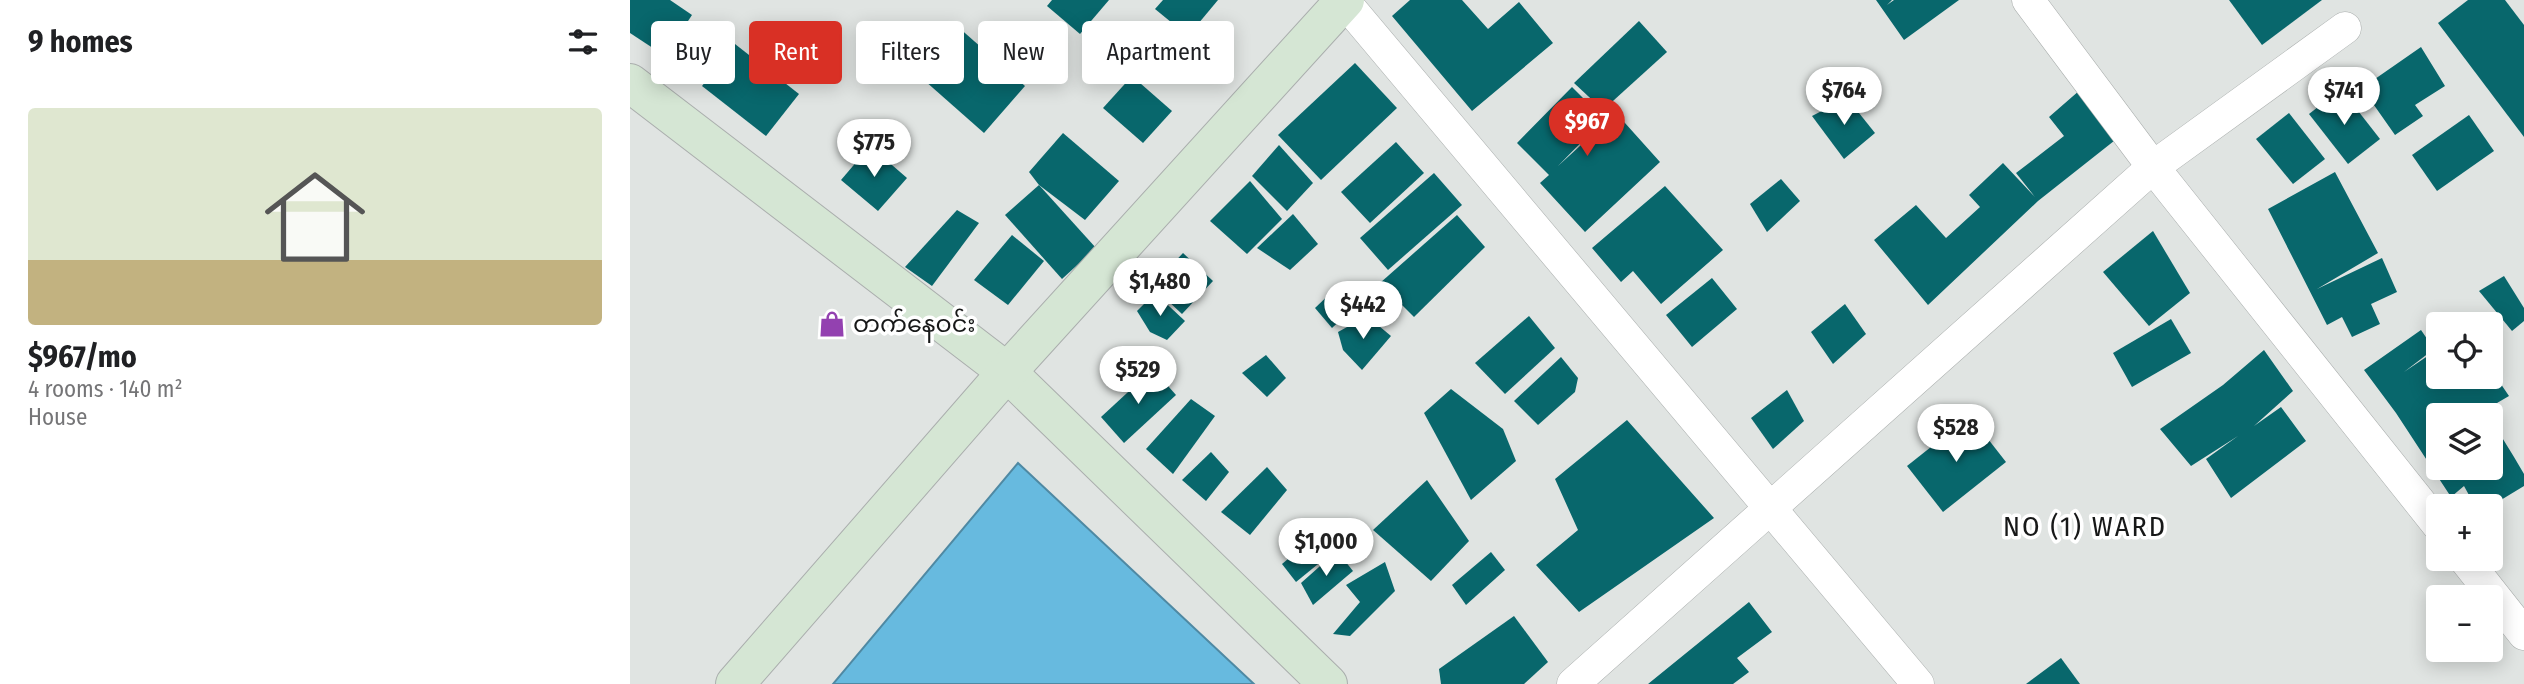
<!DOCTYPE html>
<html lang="en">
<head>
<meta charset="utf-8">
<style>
  :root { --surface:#fff; --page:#f2f2f2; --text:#202124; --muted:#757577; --line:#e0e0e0; --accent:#d93025 }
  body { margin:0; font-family:"Fira Sans Condensed","Noto Sans Myanmar",sans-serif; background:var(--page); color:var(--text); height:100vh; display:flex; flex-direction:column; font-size:26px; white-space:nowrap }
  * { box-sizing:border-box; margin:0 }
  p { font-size:23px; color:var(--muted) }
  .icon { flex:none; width:38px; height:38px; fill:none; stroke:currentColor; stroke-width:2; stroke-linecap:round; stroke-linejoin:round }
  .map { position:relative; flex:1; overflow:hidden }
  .details { display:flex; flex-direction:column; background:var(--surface); width:630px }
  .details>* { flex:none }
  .hud { position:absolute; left:21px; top:21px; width:665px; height:63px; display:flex; gap:14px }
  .fabs { position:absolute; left:1796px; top:312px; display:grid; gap:14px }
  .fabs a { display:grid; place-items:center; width:77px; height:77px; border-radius:7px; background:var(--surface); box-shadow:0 4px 18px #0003; font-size:35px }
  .price { position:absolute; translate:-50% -60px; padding:0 16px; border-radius:24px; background:#fff; color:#222; font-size:23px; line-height:46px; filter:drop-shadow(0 2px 4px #0008) }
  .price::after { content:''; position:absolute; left:50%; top:42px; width:21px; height:16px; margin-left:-10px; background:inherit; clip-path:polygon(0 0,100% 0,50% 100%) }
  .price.selected { background:var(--accent); color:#fff }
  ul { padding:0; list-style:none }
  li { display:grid; align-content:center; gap:14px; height:371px; padding:0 28px }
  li+li { border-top:2px solid var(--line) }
  li span { display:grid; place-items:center; height:217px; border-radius:7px; color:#555 }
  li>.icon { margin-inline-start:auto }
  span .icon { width:126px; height:126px; fill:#fffc; stroke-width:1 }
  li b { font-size:30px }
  h2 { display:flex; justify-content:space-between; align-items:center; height:84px; padding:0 28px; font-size:30px }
  .chip { padding:0 24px; border-radius:7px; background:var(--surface); box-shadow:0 4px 18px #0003; font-size:24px; line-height:63px }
  .chip.selected { background:var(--accent); color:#fff }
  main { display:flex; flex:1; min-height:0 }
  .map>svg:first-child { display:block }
  .water { fill:#67badf; stroke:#4f89a3; stroke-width:2 }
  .building { fill:#08676c }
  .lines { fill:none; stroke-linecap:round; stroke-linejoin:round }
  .street-casing { stroke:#aaaead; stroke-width:33 }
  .secondary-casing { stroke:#aaaead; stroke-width:40 }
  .street { stroke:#fff; stroke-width:32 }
  .secondary { stroke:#d5e6d4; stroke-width:38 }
  .labels { text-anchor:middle; stroke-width:7; stroke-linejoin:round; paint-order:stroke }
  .poi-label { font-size:24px; fill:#171818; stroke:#fff; text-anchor:start }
  .quarter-label { font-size:28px; letter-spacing:2px; fill:#171818; stroke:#fff }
</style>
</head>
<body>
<main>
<section class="details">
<h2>9 homes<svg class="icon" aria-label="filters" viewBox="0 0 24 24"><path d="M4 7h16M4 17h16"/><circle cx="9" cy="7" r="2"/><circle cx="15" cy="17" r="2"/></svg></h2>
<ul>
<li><span style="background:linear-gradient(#dfe7d0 70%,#c2b280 0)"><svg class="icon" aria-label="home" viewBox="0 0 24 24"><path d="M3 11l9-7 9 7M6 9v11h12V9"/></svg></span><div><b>$967/mo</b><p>4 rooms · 140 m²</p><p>House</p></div></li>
</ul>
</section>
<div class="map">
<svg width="1894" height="684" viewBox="0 0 1894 684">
  <rect width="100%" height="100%" fill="#e0e4e2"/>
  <!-- water -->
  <polygon class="water" points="388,463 624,684 203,684"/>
  <!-- building -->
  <g class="building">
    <polygon points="0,0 40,0 62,15 35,56 0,33"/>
    <polygon points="422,0 479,0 450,34 417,6"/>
    <polygon points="533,0 588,0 558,36 525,9"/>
    <polygon points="780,0 832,0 858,29 889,2 923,43 842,111 762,16"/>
    <polygon points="1246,0 1262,0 1257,5 1264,0 1329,0 1274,40"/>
    <polygon points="1599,0 1692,0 1632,45"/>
    <polygon points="1838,0 1875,0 1894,25 1894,137 1808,23"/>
    <polygon points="1009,21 1037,52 973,110 944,83"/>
    <polygon points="327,26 395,86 354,133 286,73"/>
    <polygon points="105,44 169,94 136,136 72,86"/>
    <polygon points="1791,47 1815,86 1785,105 1793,116 1765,135 1732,88"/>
    <polygon points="725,63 767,108 691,180 648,135"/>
    <polygon points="502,76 542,111 513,143 473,108"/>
    <polygon points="942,87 974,119 928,166 986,113 1030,162 955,232 910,183 919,175 887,143"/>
    <polygon points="1711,89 1750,139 1718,164 1679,114"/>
    <polygon points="1450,90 1489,137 1408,201 1298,305 1244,240 1286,205 1316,238 1350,207 1339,195 1373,163 1405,197 1386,173 1434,136 1419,117"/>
    <polygon points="1217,98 1245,133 1214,159 1182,116"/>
    <polygon points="1659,113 1695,159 1663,184 1626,139"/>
    <polygon points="1839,115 1864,151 1807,191 1782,155"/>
    <polygon points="433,133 489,181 455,220 409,185 399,172"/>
    <polygon points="766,142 794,173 740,223 711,192"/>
    <polygon points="649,145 683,183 657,211 622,176"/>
    <polygon points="240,146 277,178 248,211 211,180"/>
    <polygon points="1705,172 1748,253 1687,289 1752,258 1767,292 1741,304 1750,324 1722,337 1712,317 1697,325 1638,209"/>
    <polygon points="804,173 832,205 758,270 730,238"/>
    <polygon points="1151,179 1170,201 1137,232 1120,204"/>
    <polygon points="620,181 652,219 617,254 580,221"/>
    <polygon points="409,185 466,248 432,279 375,215"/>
    <polygon points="1035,186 1093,250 1031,304 1003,271 991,282 962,248"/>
    <polygon points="327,210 349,223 302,286 275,267"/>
    <polygon points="663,214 688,244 660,270 627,248"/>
    <polygon points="827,215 855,247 784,317 750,283"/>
    <polygon points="1523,231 1560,293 1519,326 1473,272"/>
    <polygon points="382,235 414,261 378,305 344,280"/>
    <polygon points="553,253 583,281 552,314 522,286"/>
    <polygon points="1874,276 1894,308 1894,321 1882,331 1849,291"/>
    <polygon points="1082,278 1107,309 1062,347 1036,315"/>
    <polygon points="707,287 726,306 702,328 685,308"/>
    <polygon points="525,293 555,321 537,340 520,332 507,311"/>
    <polygon points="1215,304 1236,334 1203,364 1181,332"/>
    <polygon points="737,316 761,336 732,370 713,350 708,332"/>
    <polygon points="899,316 925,348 875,394 845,363"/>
    <polygon points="1541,319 1561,353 1502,387 1483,353"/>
    <polygon points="1791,330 1804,349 1774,372 1808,349 1808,376 1860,376 1860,368 1879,396 1855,410 1858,415 1808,415 1808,467 1860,467 1860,418 1884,457 1894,474 1894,486 1861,506 1845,506 1834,486 1821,497 1766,413 1734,370"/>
    <polygon points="1634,350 1663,391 1624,426 1651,407 1676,441 1601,498 1576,459 1608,436 1561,466 1530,429 1593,385"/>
    <polygon points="636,355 656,378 637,397 612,373"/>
    <polygon points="931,357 948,378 945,392 908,425 884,401"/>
    <polygon points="523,369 546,395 494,443 471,417"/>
    <polygon points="821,389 873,429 886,461 841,500 794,413"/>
    <polygon points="1157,390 1174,421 1143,449 1121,418"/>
    <polygon points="561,399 585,416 543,474 516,449"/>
    <polygon points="1340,416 1376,462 1313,512 1277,466"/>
    <polygon points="997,420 1084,518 949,612 906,565 948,530 925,479"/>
    <polygon points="581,452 599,472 576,501 552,480"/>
    <polygon points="637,467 657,490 620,535 591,512"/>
    <polygon points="797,480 839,541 801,581 743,530"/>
    <polygon points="678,542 693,560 666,582 652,564"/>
    <polygon points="707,551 723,571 683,605 671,583"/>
    <polygon points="861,552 875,570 836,605 822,585"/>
    <polygon points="755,562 765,591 720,636 703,634 730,602 716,585"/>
    <polygon points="1119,602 1142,632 1107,658 1119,672 1103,684 1018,684"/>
    <polygon points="884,616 918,662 894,684 811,684 809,669"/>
    <polygon points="1431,658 1450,684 1396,684"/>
  </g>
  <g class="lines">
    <!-- street casing -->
    <g class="street-casing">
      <g id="street">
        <polyline points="713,0 1288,684"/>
        <polyline points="1398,0 1523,167 1808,525"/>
        <polyline points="1834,558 1894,634"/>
        <polyline points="943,684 1523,167 1715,28"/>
      </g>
    </g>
    <!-- secondary casing -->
    <g class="secondary-casing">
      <g id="secondary">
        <polyline points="0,83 377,372 698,684"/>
        <polyline points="105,684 377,372 715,0"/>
      </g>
    </g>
    <!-- street -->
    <use href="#street" class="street"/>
    <!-- secondary -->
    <use href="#secondary" class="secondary"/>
  </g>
  <!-- icons -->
  <defs>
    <g id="shop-bare" transform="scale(2.1)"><path d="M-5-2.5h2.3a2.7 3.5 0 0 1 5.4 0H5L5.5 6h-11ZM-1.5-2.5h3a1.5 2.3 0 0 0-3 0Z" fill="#9341b0" stroke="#fff" stroke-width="2.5" paint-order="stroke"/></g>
  </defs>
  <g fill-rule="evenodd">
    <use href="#shop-bare" x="202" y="324"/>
  </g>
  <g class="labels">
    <!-- poi labels -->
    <g class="poi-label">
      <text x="223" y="332">တက်နေဝင်း</text>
    </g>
    <!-- quarter labels -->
    <g class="quarter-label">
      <text x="1455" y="536">NO (1) WARD</text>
    </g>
  </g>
</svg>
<div class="fabs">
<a><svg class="icon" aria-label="locate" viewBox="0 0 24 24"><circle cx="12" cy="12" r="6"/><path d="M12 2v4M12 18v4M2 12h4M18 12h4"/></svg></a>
<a><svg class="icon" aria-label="layers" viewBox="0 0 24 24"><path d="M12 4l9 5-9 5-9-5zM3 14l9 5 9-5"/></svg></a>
<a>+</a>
<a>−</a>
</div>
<b class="price" style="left:1214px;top:127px">$764</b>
<b class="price" style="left:1714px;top:127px">$741</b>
<b class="price selected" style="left:957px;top:158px">$967</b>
<b class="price" style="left:244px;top:179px">$775</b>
<b class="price" style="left:530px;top:318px">$1,480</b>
<b class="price" style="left:733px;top:341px">$442</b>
<b class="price" style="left:508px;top:406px">$529</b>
<b class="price" style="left:1326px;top:464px">$528</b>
<b class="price" style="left:696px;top:578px">$1,000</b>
<div class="hud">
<a class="chip">Buy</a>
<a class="chip selected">Rent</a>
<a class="chip">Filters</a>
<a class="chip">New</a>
<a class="chip">Apartment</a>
</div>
</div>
</main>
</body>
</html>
